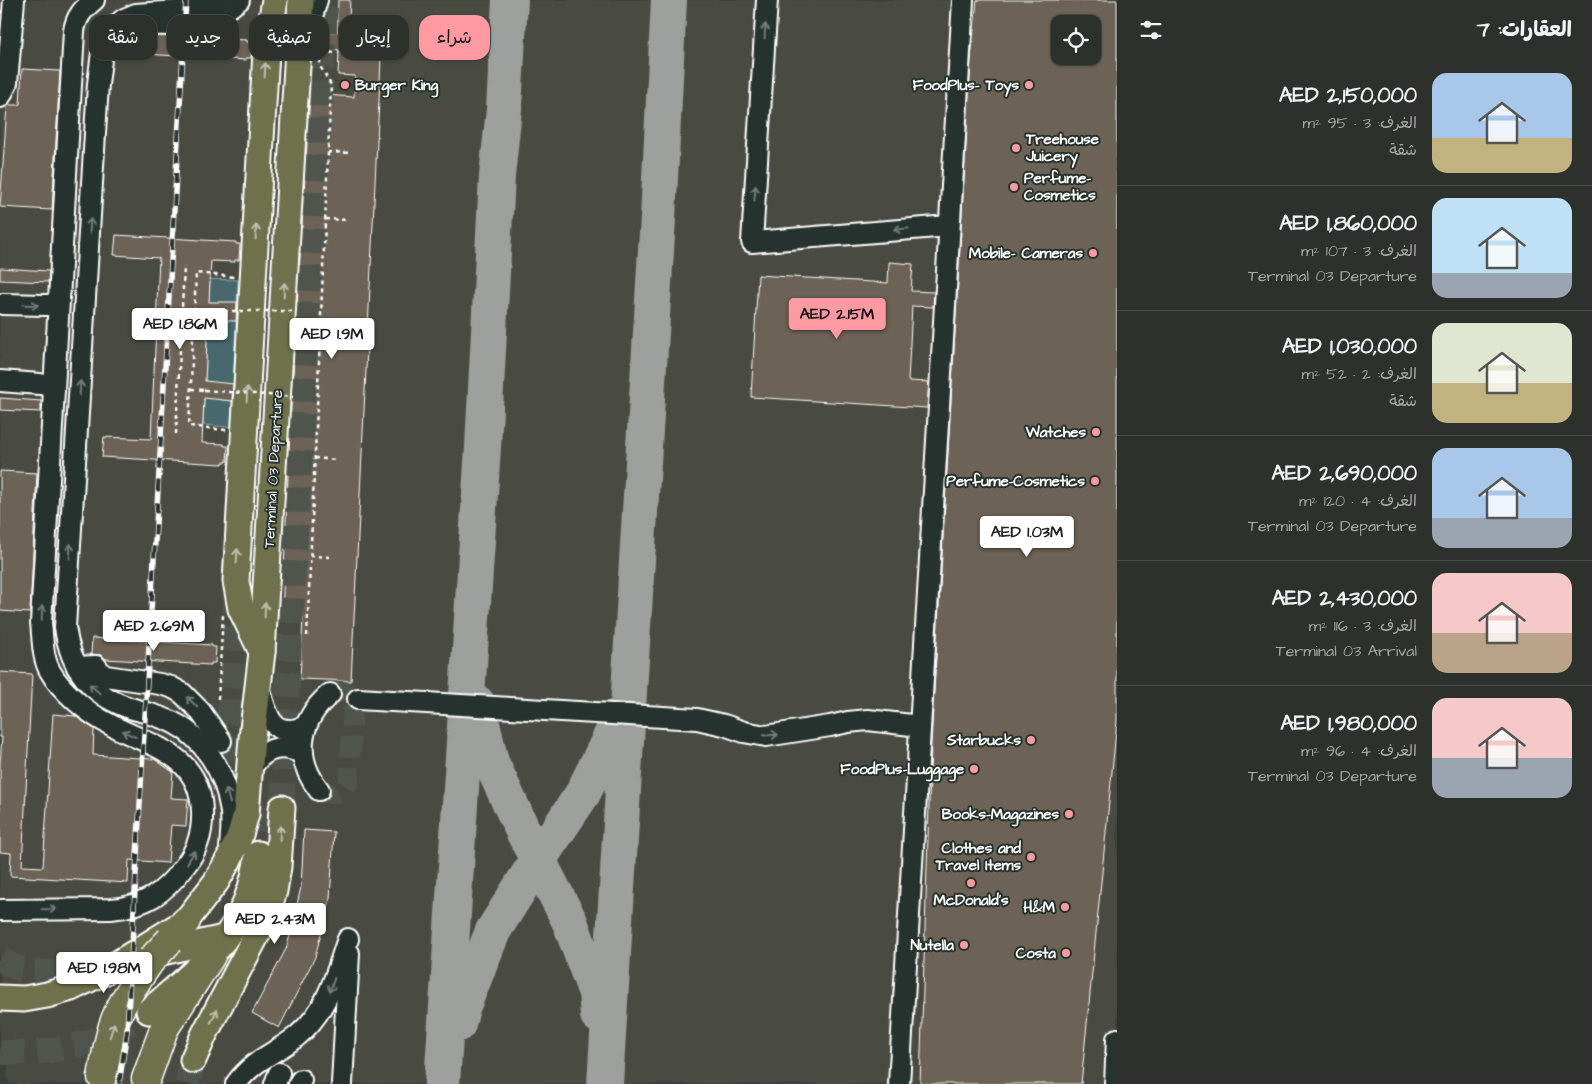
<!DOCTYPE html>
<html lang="ar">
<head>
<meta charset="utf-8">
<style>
  :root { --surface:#2c312b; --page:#343933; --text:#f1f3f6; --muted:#a6a9a9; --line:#484c47; --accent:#ff9aa2 }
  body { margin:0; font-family:"Architects Daughter","Playpen Sans Arabic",sans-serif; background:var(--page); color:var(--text); direction:rtl; height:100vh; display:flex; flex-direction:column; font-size:19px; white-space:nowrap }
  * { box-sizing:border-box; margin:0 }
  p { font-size:16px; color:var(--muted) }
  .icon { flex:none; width:28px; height:28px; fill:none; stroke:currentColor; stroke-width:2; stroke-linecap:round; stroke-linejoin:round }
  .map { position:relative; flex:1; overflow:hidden; direction:ltr }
  .details { display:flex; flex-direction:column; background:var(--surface); width:475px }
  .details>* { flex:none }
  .guide { position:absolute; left:15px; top:15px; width:475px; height:45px; direction:rtl; display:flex; gap:10px }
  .tools { position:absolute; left:1051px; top:15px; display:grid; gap:10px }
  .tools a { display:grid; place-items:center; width:50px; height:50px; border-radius:10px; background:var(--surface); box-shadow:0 1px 4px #0004,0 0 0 1px var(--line); font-size:25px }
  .price { position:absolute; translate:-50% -42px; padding:0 11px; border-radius:5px; background:#fff; color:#222; font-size:16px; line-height:32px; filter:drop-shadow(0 1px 2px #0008) }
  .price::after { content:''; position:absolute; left:50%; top:30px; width:15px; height:11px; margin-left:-8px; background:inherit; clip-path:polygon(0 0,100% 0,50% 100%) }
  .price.current { background:var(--accent); color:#111 }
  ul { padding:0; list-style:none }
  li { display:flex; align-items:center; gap:15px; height:125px; padding:0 20px }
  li+li { border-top:1px solid var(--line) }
  li span { display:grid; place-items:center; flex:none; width:140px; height:100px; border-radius:15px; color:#555 }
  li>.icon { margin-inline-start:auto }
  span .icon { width:60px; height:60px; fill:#fffc; stroke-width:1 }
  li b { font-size:21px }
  h2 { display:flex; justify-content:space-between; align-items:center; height:60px; padding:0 20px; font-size:21px }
  .tag { padding:0 18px; border-radius:15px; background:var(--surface); box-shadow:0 1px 4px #0004,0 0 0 1px var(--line); font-size:18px; line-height:45px }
  .tag.current { background:var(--accent); color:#111 }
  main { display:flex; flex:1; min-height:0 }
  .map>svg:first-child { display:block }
  .built { fill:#4a4b42; fill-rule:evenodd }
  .water { fill:#47696d; stroke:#91a5a7 }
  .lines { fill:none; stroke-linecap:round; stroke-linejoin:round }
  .taxiway { stroke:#9da09c; stroke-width:36 }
  .building { fill:#6c6256; stroke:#fff; fill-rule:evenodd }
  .minor-tunnel { stroke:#4f544d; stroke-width:20; stroke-dasharray:20 10; stroke-linecap:butt }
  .major-tunnel { stroke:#4f544d; stroke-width:25; stroke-dasharray:25 12; stroke-linecap:butt }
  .minor-casing { stroke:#fff; stroke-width:24 }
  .major-casing { stroke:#fff; stroke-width:29 }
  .highway-casing { stroke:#fff; stroke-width:31 }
  .path { stroke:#fff; stroke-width:2.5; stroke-dasharray:4 4; stroke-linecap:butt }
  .minor { stroke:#26332d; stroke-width:20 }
  .major { stroke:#6e714b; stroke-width:25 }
  .highway { stroke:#6e714b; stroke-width:28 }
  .rail-casing { stroke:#fff; stroke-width:5.5 }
  .rail { stroke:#26332d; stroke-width:4; stroke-dasharray:11; stroke-linecap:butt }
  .highway-bridge-casing { stroke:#fff; stroke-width:31; stroke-linecap:butt }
  .path-bridge { stroke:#fff; stroke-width:2.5; stroke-dasharray:4 4; stroke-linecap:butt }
  .highway-bridge { stroke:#6e714b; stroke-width:28 }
  .oneway { stroke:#727a76 }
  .oneway2 { stroke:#bebfae }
  .poi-dot { fill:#ff9aa2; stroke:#26332d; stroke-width:2 }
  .labels { text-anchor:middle; stroke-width:4; stroke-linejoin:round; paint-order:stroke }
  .poi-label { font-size:15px; font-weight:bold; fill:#fff; stroke:#26332d; text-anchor:end }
  .street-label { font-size:15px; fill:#fff; stroke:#26332d }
</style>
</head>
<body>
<main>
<section class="details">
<h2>العقارات: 7<svg class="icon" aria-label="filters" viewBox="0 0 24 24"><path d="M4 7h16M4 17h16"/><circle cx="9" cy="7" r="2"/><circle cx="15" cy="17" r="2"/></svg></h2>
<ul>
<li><span style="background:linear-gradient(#a9c7e8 65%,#c2b280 0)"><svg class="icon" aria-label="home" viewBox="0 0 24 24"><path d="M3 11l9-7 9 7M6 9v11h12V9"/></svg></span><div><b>AED 2,150,000</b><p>الغرف: 3 · 95 m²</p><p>شقة</p></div></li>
<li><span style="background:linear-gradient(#bfe0f5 75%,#9aa5b1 0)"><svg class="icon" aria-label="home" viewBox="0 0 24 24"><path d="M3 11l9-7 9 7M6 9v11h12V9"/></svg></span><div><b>AED 1,860,000</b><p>الغرف: 3 · 107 m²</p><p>Terminal 03 Departure</p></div></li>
<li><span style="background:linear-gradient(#dfe7d0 60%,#c2b280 0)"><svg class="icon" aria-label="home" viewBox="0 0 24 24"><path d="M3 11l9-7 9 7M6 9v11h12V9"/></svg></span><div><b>AED 1,030,000</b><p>الغرف: 2 · 52 m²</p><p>شقة</p></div></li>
<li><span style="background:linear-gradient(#a9c7e8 70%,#9aa5b1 0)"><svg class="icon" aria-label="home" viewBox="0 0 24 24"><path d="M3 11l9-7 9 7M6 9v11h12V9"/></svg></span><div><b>AED 2,690,000</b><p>الغرف: 4 · 120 m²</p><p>Terminal 03 Departure</p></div></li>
<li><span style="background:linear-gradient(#f6c9c9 60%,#b9a48a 0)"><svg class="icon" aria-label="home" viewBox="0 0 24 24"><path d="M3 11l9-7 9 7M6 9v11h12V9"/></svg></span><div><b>AED 2,430,000</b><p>الغرف: 3 · 116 m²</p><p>Terminal 03 Arrival</p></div></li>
<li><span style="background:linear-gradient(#f6c9c9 60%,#9aa5b1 0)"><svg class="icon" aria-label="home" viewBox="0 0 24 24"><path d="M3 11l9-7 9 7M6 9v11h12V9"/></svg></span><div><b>AED 1,980,000</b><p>الغرف: 4 · 96 m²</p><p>Terminal 03 Departure</p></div></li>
</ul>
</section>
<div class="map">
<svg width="1117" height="1084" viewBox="0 0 1117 1084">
  <rect width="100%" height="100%" fill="#3b4139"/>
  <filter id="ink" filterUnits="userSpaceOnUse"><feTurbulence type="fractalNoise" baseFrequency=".02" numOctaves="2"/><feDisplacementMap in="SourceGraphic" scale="10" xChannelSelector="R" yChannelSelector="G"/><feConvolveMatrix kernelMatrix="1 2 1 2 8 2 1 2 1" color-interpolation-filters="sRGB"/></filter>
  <g filter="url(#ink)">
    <!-- built -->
    <path class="built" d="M0 0H1117V1084H11L7 1077 9 1061 0 1035ZM1060 24H1092V56H1060Z"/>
    <!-- water -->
    <polygon class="water" points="210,279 238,280 231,427 203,425"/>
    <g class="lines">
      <!-- taxiway -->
      <g class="taxiway">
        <polyline points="477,703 491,762 522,829 570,922 596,993 598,1015"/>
        <polyline points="458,1024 462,1008 493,931 530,872 583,793 613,732 618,716"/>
        <polyline points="442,1084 483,447 497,176 504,109 510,0"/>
        <polyline points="605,1084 658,218 669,0"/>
      </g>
    </g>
    <!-- building -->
    <g class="building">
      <polygon points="338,0 350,0 348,36 382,38 351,681 300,679 303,617 282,616 291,406 310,94 354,97 355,76 338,75 339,50 327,49 328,32 337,32"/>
      <path d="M977 0H1117V721L1081 1084H920L931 743 971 59ZM1060 24H1092V56H1060Z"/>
      <polygon points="159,36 247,40 247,42 251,42 251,58 246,58 246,60 126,53 127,38 130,41 136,43 150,38"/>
      <polygon points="22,69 60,71 52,210 0,207 7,106 9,105 20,105"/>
      <polygon points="116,235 236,242 236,244 240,244 239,260 235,260 235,262 211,261 209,302 237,302 236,321 208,320 205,381 233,384 232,401 204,398 202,443 224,444 224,446 228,446 227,462 223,462 223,464 102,457 104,437 151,439 159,258 114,255"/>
      <polygon points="889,262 913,264 911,291 934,292 933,307 912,306 908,381 929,382 927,408 751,397 758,275 888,283"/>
      <polygon points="0,268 49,271 48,282 0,280"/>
      <polygon points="0,398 41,401 41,412 0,410"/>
      <polygon points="0,471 37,473 30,613 0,611"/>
      <polygon points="92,638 212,645 212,647 216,647 215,663 211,663 211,665 106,659 101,655 91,654"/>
      <polygon points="0,672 32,674 22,866 43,867 53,714 75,716 94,729 93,755 154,759 173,772 171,798 188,799 186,826 171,825 168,863 129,860 128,883 10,876 11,853 0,852 0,764 2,737 0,737"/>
      <polygon points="304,830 334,832 330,899 315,957 279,1028 252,1013 286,949 289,939 301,887"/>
    </g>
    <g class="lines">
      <!-- minor-tunnel -->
      <g class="minor-tunnel">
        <polyline points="221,741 235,762"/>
        <path d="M319 790C331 797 343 794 349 781L353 703C350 691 340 687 330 694"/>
      </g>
      <!-- major-tunnel -->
      <g class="major-tunnel">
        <path d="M236 589 229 730C233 762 249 789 256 819 259 831 258 843 258 854"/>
        <polyline points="282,808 290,632 326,0"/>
        <path d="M0 958C28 982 81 970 114 963"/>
        <path d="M0 1052C54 1056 105 1043 149 1011"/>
        <polyline points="187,1084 193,1060"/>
      </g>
      <!-- minor casing -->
      <g class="minor-casing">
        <g id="minor">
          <path d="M216 0 207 5 191 10 136 14 124 19 114 27 103 44 98 84 65 627C70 666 88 693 127 707 143 712 158 715 174 723 204 738 225 773 230 806 233 819 231 834 230 848"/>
          <polyline points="767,0 752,242 949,226"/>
          <path d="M136 31C151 21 165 26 182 25 203 24 223 13 239 0"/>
          <polyline points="310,42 312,17 317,0"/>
          <polyline points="0,97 7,83 14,0"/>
          <polyline points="2,304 45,305 51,305 59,299"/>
          <polyline points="0,381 40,384 46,385 54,390"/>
          <polyline points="77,667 96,666 102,674 106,676 160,684 171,687 182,693 200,711 221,741"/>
          <path d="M260 690C267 716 272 740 306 726"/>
          <polyline points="358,699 697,719 724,725 744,732 766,736 830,726 848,722 868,720 920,726"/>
          <path d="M250 771C261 749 281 742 303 754"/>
          <path d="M319 790C293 757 299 720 330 694"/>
          <path d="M0 910 111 909C146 906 163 894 184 867 197 851 203 832 202 811 200 753 149 746 109 724 89 714 61 691 50 671 42 657 43 639 41 623L74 31C76 17 83 9 94 0"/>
          <path d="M236 1084C253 1060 274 1054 296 1037 328 1011 335 976 348 939"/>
          <polyline points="275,1084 279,1073"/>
          <polyline points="299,1084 301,1080"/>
          <polyline points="342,1084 349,953"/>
          <polyline points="899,1084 963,0"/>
          <polyline points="1115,1084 1117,1039"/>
        </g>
      </g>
      <!-- major casing -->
      <g class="major-casing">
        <g id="major">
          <polyline points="262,652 241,609 236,581 266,52 275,0"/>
          <polyline points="149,955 224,938"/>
          <polyline points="0,998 24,999 47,995 71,988 104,972 186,921 216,882 228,861 239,838 246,814 252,738 262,652 301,0"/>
          <path d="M149 1011C204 964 249 931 258 854"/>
          <polyline points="193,1060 204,1035 265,919 274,891 278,867 282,808"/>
        </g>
      </g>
      <!-- highway casing -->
      <g class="highway-casing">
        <g id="highway">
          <polyline points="170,940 186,921"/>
          <path d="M102 1077C106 1058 108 1038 115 1020 124 998 138 979 151 960"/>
          <polyline points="146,1079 164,1029 211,956"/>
        </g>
      </g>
      <!-- path -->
      <g class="path">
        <polyline points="322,52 339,53"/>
        <polyline points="328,152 351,153"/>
        <polyline points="325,219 348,220"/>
        <polyline points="182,311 208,311"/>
        <polyline points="191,389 204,390"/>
        <polyline points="226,430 189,426 196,273 234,277"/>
        <polyline points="176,434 184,266"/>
        <polyline points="314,458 337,460"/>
        <polyline points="310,556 332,557"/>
        <polyline points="307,636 331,85 320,66 320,54"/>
        <polyline points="218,699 223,615"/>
      </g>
      <!-- minor -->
      <use href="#minor" class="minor"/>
      <!-- major -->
      <use href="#major" class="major"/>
      <!-- highway -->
      <use href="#highway" class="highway"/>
      <!-- rail casing -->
      <g class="rail-casing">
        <polyline id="rail" points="119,1084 127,1031 186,0"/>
      </g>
      <!-- rail -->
      <use href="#rail" class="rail"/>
      <!-- highway-bridge casing -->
      <g class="highway-bridge-casing">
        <polyline id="highway-bridge" points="151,960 170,940"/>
      </g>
      <!-- path-bridge -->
      <g class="path-bridge">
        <polyline points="208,311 297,311"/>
        <polyline points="204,390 293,397"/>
      </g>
      <!-- highway-bridge -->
      <use href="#highway-bridge" class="highway-bridge"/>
    </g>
    <!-- one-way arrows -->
    <defs><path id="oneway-shaft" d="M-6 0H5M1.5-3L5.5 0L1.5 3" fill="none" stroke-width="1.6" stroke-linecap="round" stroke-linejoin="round" transform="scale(1.25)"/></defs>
    <g class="oneway">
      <use href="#oneway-shaft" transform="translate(765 31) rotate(-87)"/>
      <use href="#oneway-shaft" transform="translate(755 193) rotate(-86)"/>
      <use href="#oneway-shaft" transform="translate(90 226) rotate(-87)"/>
      <use href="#oneway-shaft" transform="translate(901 229) rotate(176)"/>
      <use href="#oneway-shaft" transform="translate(31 305) rotate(1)"/>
      <use href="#oneway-shaft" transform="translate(80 388) rotate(-87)"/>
      <use href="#oneway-shaft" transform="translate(70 551) rotate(-87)"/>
      <use href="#oneway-shaft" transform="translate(42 613) rotate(-87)"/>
      <use href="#oneway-shaft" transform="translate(95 689) rotate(-139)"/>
      <use href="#oneway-shaft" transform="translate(192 702) rotate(-135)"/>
      <use href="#oneway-shaft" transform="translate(129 734) rotate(-156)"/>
      <use href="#oneway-shaft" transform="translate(771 735) rotate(-3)"/>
      <use href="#oneway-shaft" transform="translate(228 796) rotate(-105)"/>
      <use href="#oneway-shaft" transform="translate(191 857) rotate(-59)"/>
      <use href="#oneway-shaft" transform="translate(49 909) rotate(-1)"/>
      <use href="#oneway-shaft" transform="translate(332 985) rotate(109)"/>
    </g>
    <g class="oneway2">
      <use href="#oneway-shaft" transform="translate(265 70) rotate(-87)"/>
      <use href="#oneway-shaft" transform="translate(256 232) rotate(-87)"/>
      <use href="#oneway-shaft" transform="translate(284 290) rotate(-87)"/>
      <use href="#oneway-shaft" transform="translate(247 394) rotate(-87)"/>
      <use href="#oneway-shaft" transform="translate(237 556) rotate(-87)"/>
      <use href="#oneway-shaft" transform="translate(265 610) rotate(-87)"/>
      <use href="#oneway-shaft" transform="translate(280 833) rotate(-87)"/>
      <use href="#oneway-shaft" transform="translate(214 1016) rotate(-63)"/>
      <use href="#oneway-shaft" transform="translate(112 1030) rotate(-73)"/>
    </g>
  </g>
  <!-- markers -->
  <g class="poi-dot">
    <circle cx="345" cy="85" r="5"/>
    <circle cx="1029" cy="85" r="5"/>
    <circle cx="1016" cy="148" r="5"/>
    <circle cx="1014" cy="187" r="5"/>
    <circle cx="1093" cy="253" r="5"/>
    <circle cx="1096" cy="432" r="5"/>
    <circle cx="1095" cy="481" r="5"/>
    <circle cx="1031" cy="740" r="5"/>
    <circle cx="974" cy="769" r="5"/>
    <circle cx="1069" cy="814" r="5"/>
    <circle cx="1031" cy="857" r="5"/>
    <circle cx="971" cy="883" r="5"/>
    <circle cx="1065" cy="907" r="5"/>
    <circle cx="964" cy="945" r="5"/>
    <circle cx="1066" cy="953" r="5"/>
  </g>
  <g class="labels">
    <!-- poi labels -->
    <g class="poi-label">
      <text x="355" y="90" text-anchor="start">Burger King</text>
      <text x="1019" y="90">FoodPlus- Toys</text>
      <text x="1026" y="144" text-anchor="start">Treehouse<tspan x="1026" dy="17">Juicery</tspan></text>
      <text x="1024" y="183" text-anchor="start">Perfume-<tspan x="1024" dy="17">Cosmetics</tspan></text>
      <text x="1083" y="258">Mobile- Cameras</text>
      <text x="1086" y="437">Watches</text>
      <text x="1085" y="486">Perfume-Cosmetics</text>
      <text x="1021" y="745">Starbucks</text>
      <text x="964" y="774">FoodPlus-Luggage</text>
      <text x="1059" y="819">Books-Magazines</text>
      <text x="1021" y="853">Clothes and<tspan x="1021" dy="17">Travel Items</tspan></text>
      <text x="971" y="905" text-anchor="middle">McDonald's</text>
      <text x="1055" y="912">H&amp;M</text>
      <text x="954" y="950">Nutella</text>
      <text x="1056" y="958">Costa</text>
    </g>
    <!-- street labels -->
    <g class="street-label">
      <text transform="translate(273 469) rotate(-87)" y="5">Terminal 03 Departure</text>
    </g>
  </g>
</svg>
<div class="tools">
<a><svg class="icon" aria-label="locate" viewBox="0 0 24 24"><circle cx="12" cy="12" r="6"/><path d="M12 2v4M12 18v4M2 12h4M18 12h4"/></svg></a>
</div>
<b class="price current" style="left:837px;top:340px">AED 2.15M</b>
<b class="price" style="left:180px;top:350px">AED 1.86M</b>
<b class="price" style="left:332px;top:360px">AED 1.9M</b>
<b class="price" style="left:1027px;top:558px">AED 1.03M</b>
<b class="price" style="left:154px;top:652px">AED 2.69M</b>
<b class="price" style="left:275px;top:945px">AED 2.43M</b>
<b class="price" style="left:104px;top:994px">AED 1.98M</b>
<div class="guide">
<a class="tag current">شراء</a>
<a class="tag">إيجار</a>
<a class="tag">تصفية</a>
<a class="tag">جديد</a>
<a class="tag">شقة</a>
</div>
</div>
</main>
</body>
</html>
